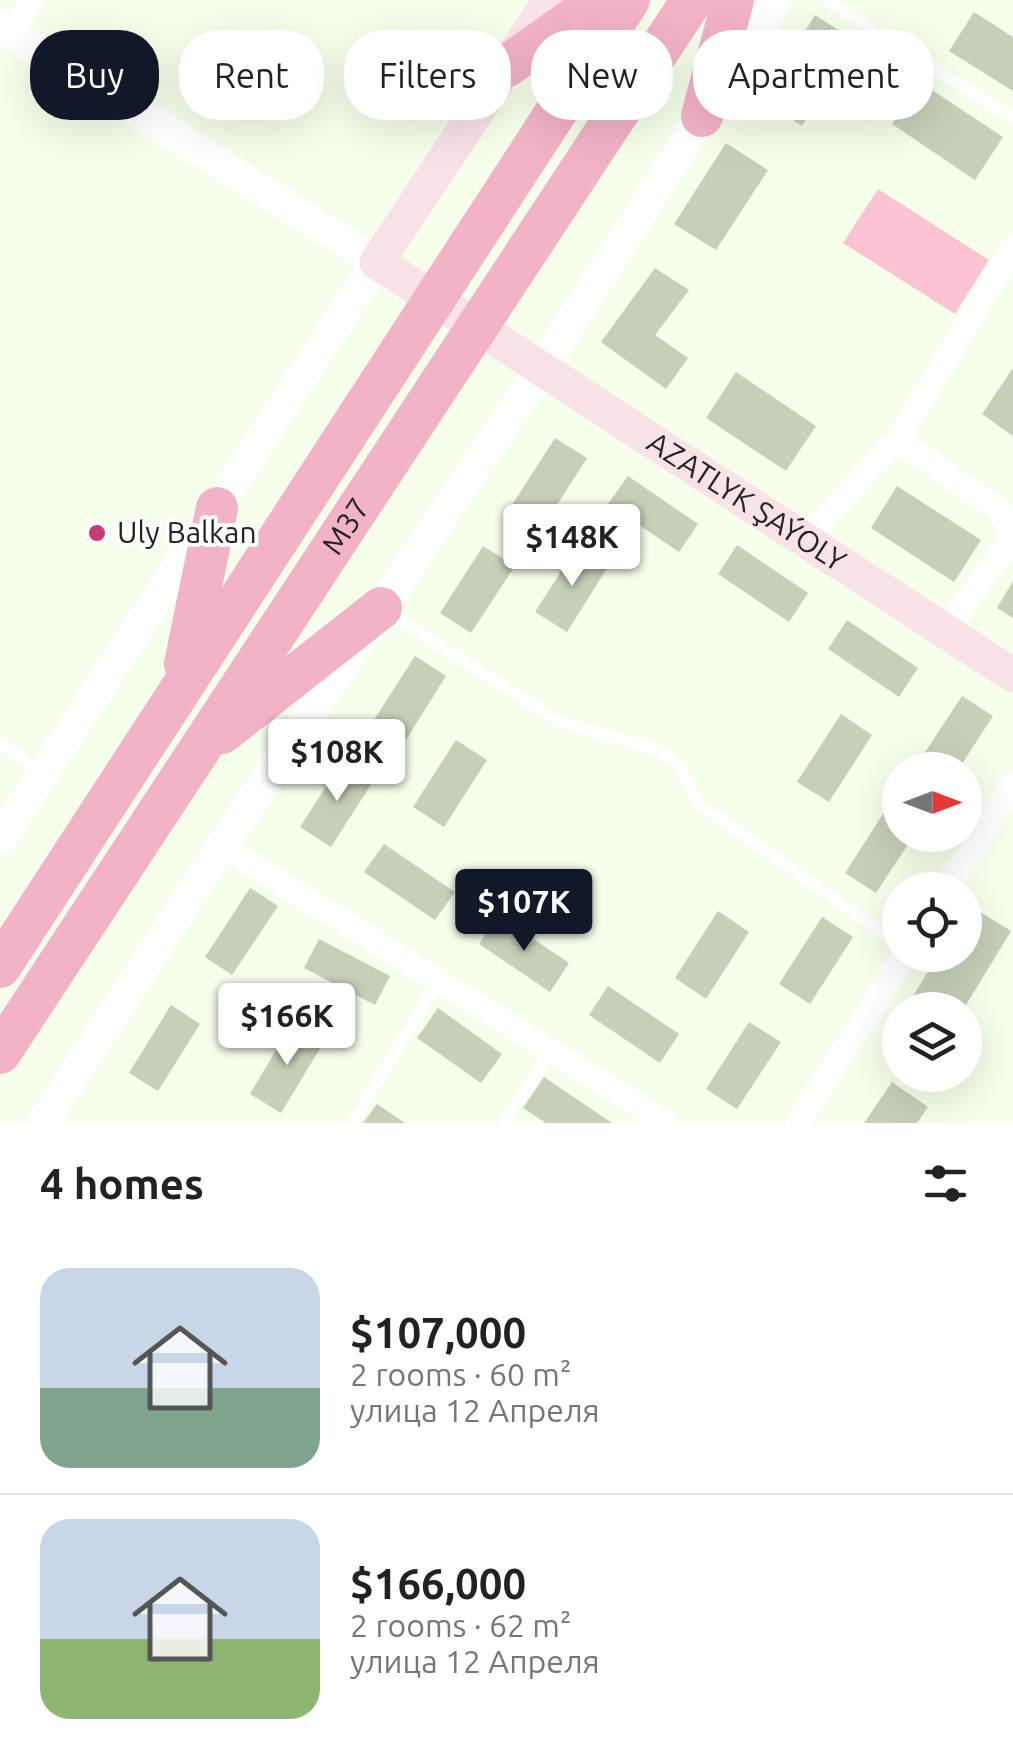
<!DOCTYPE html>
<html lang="en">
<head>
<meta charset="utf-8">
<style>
  :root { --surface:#fff; --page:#f6f6f6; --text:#222; --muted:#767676; --line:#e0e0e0; --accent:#111827 }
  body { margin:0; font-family:Ubuntu,sans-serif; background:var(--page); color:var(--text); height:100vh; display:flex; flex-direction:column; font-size:38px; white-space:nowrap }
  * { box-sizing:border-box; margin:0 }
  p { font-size:32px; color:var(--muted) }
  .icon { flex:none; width:55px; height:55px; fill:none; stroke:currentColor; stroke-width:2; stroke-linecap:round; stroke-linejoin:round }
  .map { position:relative; height:1123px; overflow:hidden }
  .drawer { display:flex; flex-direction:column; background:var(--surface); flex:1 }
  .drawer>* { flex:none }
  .guide { position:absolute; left:30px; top:30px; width:955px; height:90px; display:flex; gap:20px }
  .needle { width:65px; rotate:90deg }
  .buttons { position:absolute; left:882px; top:752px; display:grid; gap:20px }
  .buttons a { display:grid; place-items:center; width:100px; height:100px; border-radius:50%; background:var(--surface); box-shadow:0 10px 40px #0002; font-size:50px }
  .price { position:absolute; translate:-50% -85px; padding:0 22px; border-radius:10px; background:#fff; color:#222; font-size:32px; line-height:65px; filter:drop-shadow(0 2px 5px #0008) }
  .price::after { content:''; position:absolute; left:50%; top:60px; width:30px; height:22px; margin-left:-15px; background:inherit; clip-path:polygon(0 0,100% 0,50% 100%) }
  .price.on { background:var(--accent); color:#fff }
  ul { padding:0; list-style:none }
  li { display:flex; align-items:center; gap:30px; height:250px; padding:0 40px }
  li+li { border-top:2px solid var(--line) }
  li span { display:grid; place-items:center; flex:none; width:280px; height:200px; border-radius:30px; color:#555 }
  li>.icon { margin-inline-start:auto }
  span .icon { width:120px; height:120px; fill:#fffc; stroke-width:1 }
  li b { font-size:42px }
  h2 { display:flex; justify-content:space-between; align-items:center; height:120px; padding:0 40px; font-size:42px }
  .chip { padding:0 35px; border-radius:40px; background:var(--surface); box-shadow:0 10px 40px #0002; font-size:35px; line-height:90px }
  .chip.on { background:var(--accent); color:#fff }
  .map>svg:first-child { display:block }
  .green { fill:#fcc3d2 }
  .building { fill:#c6d0b8 }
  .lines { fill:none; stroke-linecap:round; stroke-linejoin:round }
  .service { stroke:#fff; stroke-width:12 }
  .minor { stroke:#fff; stroke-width:25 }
  .tertiary { stroke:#fff; stroke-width:32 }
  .secondary { stroke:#fae2e9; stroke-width:35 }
  .trunk { stroke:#f3b3c6; stroke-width:42 }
  .poi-dot { fill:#c63c72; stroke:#fff; stroke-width:4 }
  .labels { text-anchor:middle; stroke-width:8; stroke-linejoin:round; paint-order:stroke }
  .street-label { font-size:30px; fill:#22251d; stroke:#fff }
  .poi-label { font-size:30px; fill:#22251d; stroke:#fff; text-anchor:start }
</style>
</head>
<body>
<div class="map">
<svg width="1013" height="1123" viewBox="0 0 1013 1123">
  <rect width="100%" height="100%" fill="#f6ffeb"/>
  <!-- green -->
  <polygon class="green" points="878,189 989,260 955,314 843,243"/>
  <!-- building -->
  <g class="building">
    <polygon points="974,12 1013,37 1013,91 949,51"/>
    <polygon points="815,15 876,54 854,88 831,73 802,126 762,100"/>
    <polygon points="920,82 1003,137 975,180 892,124"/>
    <polygon points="726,143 768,170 716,250 674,224"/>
    <polygon points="655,268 689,290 655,335 688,358 666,389 601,342"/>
    <polygon points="1013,368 1013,436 982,414"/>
    <polygon points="736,372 816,426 786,471 706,418"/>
    <polygon points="555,438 587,458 544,525 512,505"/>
    <polygon points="628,476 698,524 679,552 608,504"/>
    <polygon points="897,486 981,540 954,582 871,528"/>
    <polygon points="578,545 609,565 567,632 535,612"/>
    <polygon points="737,545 808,593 789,622 718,574"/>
    <polygon points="483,546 515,566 471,633 440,613"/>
    <polygon points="1013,581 1013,618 997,608"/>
    <polygon points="847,620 918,668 899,697 828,649"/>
    <polygon points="415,656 446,676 404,743 372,723"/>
    <polygon points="962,696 993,716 958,770 929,770 918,763"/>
    <polygon points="841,714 872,735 829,802 797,782"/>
    <polygon points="456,740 487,760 444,827 413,807"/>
    <polygon points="343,760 374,780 331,847 300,827"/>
    <polygon points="888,806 900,813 900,835 914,835 876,893 845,873"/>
    <polygon points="384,844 455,892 435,920 364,872"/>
    <polygon points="250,888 278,906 232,975 205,957"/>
    <polygon points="969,905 1011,931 963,1010 910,1010 906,1008 938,955 965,955 965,911"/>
    <polygon points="718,911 749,932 706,999 675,978"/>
    <polygon points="498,915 569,963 550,992 479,944"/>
    <polygon points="822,917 853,937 810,1004 779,984"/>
    <polygon points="319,939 390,976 375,1005 304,968"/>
    <polygon points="608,986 679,1034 660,1063 589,1015"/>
    <polygon points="171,1005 200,1024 158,1091 129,1073"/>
    <polygon points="438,1008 502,1054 481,1083 417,1038"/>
    <polygon points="749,1022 781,1042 737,1109 706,1089"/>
    <polygon points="292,1023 324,1042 281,1113 250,1094"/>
    <polygon points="544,1077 612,1123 546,1123 523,1108"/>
    <polygon points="892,1082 928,1107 917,1123 864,1123"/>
    <polygon points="377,1104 405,1123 363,1123"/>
  </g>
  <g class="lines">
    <!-- service -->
    <g class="service">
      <polyline points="826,0 1013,118"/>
      <polyline points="387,612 562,723 657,749 678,763 698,803 900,945"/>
      <polyline points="0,743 42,771"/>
      <polyline points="352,1123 438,981"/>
      <polyline points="504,1123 551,1051"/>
    </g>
    <!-- minor -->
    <g class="minor">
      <polyline points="11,33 32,0"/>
      <polyline points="895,445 1013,248"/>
      <polyline points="805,540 886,451 895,445 905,445 1000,511 1010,526 1009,543 945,631"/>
      <polyline points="222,846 667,1123"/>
      <polyline points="946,890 1013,785"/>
      <polyline points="798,1123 905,955"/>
    </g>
    <!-- tertiary -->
    <g class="tertiary">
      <polyline points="0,26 377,262 0,840"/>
      <polyline points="43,1123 222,846 541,369 777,0"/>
    </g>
    <!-- secondary -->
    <path class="secondary" id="s1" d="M551 0 377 262 1013 675"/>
    <!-- trunk -->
    <g class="trunk">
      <polyline points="507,66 600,0"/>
      <polyline points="702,116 733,0"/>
      <polyline points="185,664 217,508"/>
      <polyline points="222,733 381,608"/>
      <polyline points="0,967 629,0"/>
      <path id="s2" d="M0 1053 692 0"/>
    </g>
  </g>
  <!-- markers -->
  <circle class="poi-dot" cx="97" cy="533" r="10"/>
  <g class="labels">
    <!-- street labels -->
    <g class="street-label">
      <text dy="10" stroke="none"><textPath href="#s1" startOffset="755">AZATLYK ŞAÝOLY</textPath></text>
      <text dy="10" stroke="none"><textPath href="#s2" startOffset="630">M37</textPath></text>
    </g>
    <!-- poi labels -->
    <g class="poi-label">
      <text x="117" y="543">Uly Balkan</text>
    </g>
  </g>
</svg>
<div class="buttons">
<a><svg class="needle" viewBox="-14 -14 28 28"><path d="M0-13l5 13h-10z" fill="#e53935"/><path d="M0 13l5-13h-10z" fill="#767676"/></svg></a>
<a><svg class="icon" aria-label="locate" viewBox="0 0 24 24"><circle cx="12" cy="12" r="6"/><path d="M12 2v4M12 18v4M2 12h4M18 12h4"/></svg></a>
<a><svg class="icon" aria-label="layers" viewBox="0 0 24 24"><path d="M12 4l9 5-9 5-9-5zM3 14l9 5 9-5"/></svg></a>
</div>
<b class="price" style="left:572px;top:589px">$148K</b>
<b class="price" style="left:337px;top:804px">$108K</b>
<b class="price on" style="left:524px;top:954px">$107K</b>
<b class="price" style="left:287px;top:1068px">$166K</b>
<div class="guide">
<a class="chip on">Buy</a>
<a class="chip">Rent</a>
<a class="chip">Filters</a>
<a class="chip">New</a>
<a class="chip">Apartment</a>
</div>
</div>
<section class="drawer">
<h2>4 homes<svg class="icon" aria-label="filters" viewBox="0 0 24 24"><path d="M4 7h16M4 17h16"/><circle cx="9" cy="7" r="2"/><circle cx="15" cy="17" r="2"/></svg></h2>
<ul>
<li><span style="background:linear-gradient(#c9d6e8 60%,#7fa58c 0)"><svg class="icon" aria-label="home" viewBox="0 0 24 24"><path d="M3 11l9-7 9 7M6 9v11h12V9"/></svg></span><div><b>$107,000</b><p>2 rooms · 60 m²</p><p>улица 12 Апреля</p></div></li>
<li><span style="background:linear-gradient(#c9d6e8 60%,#8fb573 0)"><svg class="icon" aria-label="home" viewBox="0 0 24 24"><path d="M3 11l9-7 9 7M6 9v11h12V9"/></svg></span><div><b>$166,000</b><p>2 rooms · 62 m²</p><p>улица 12 Апреля</p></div></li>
</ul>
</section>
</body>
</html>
